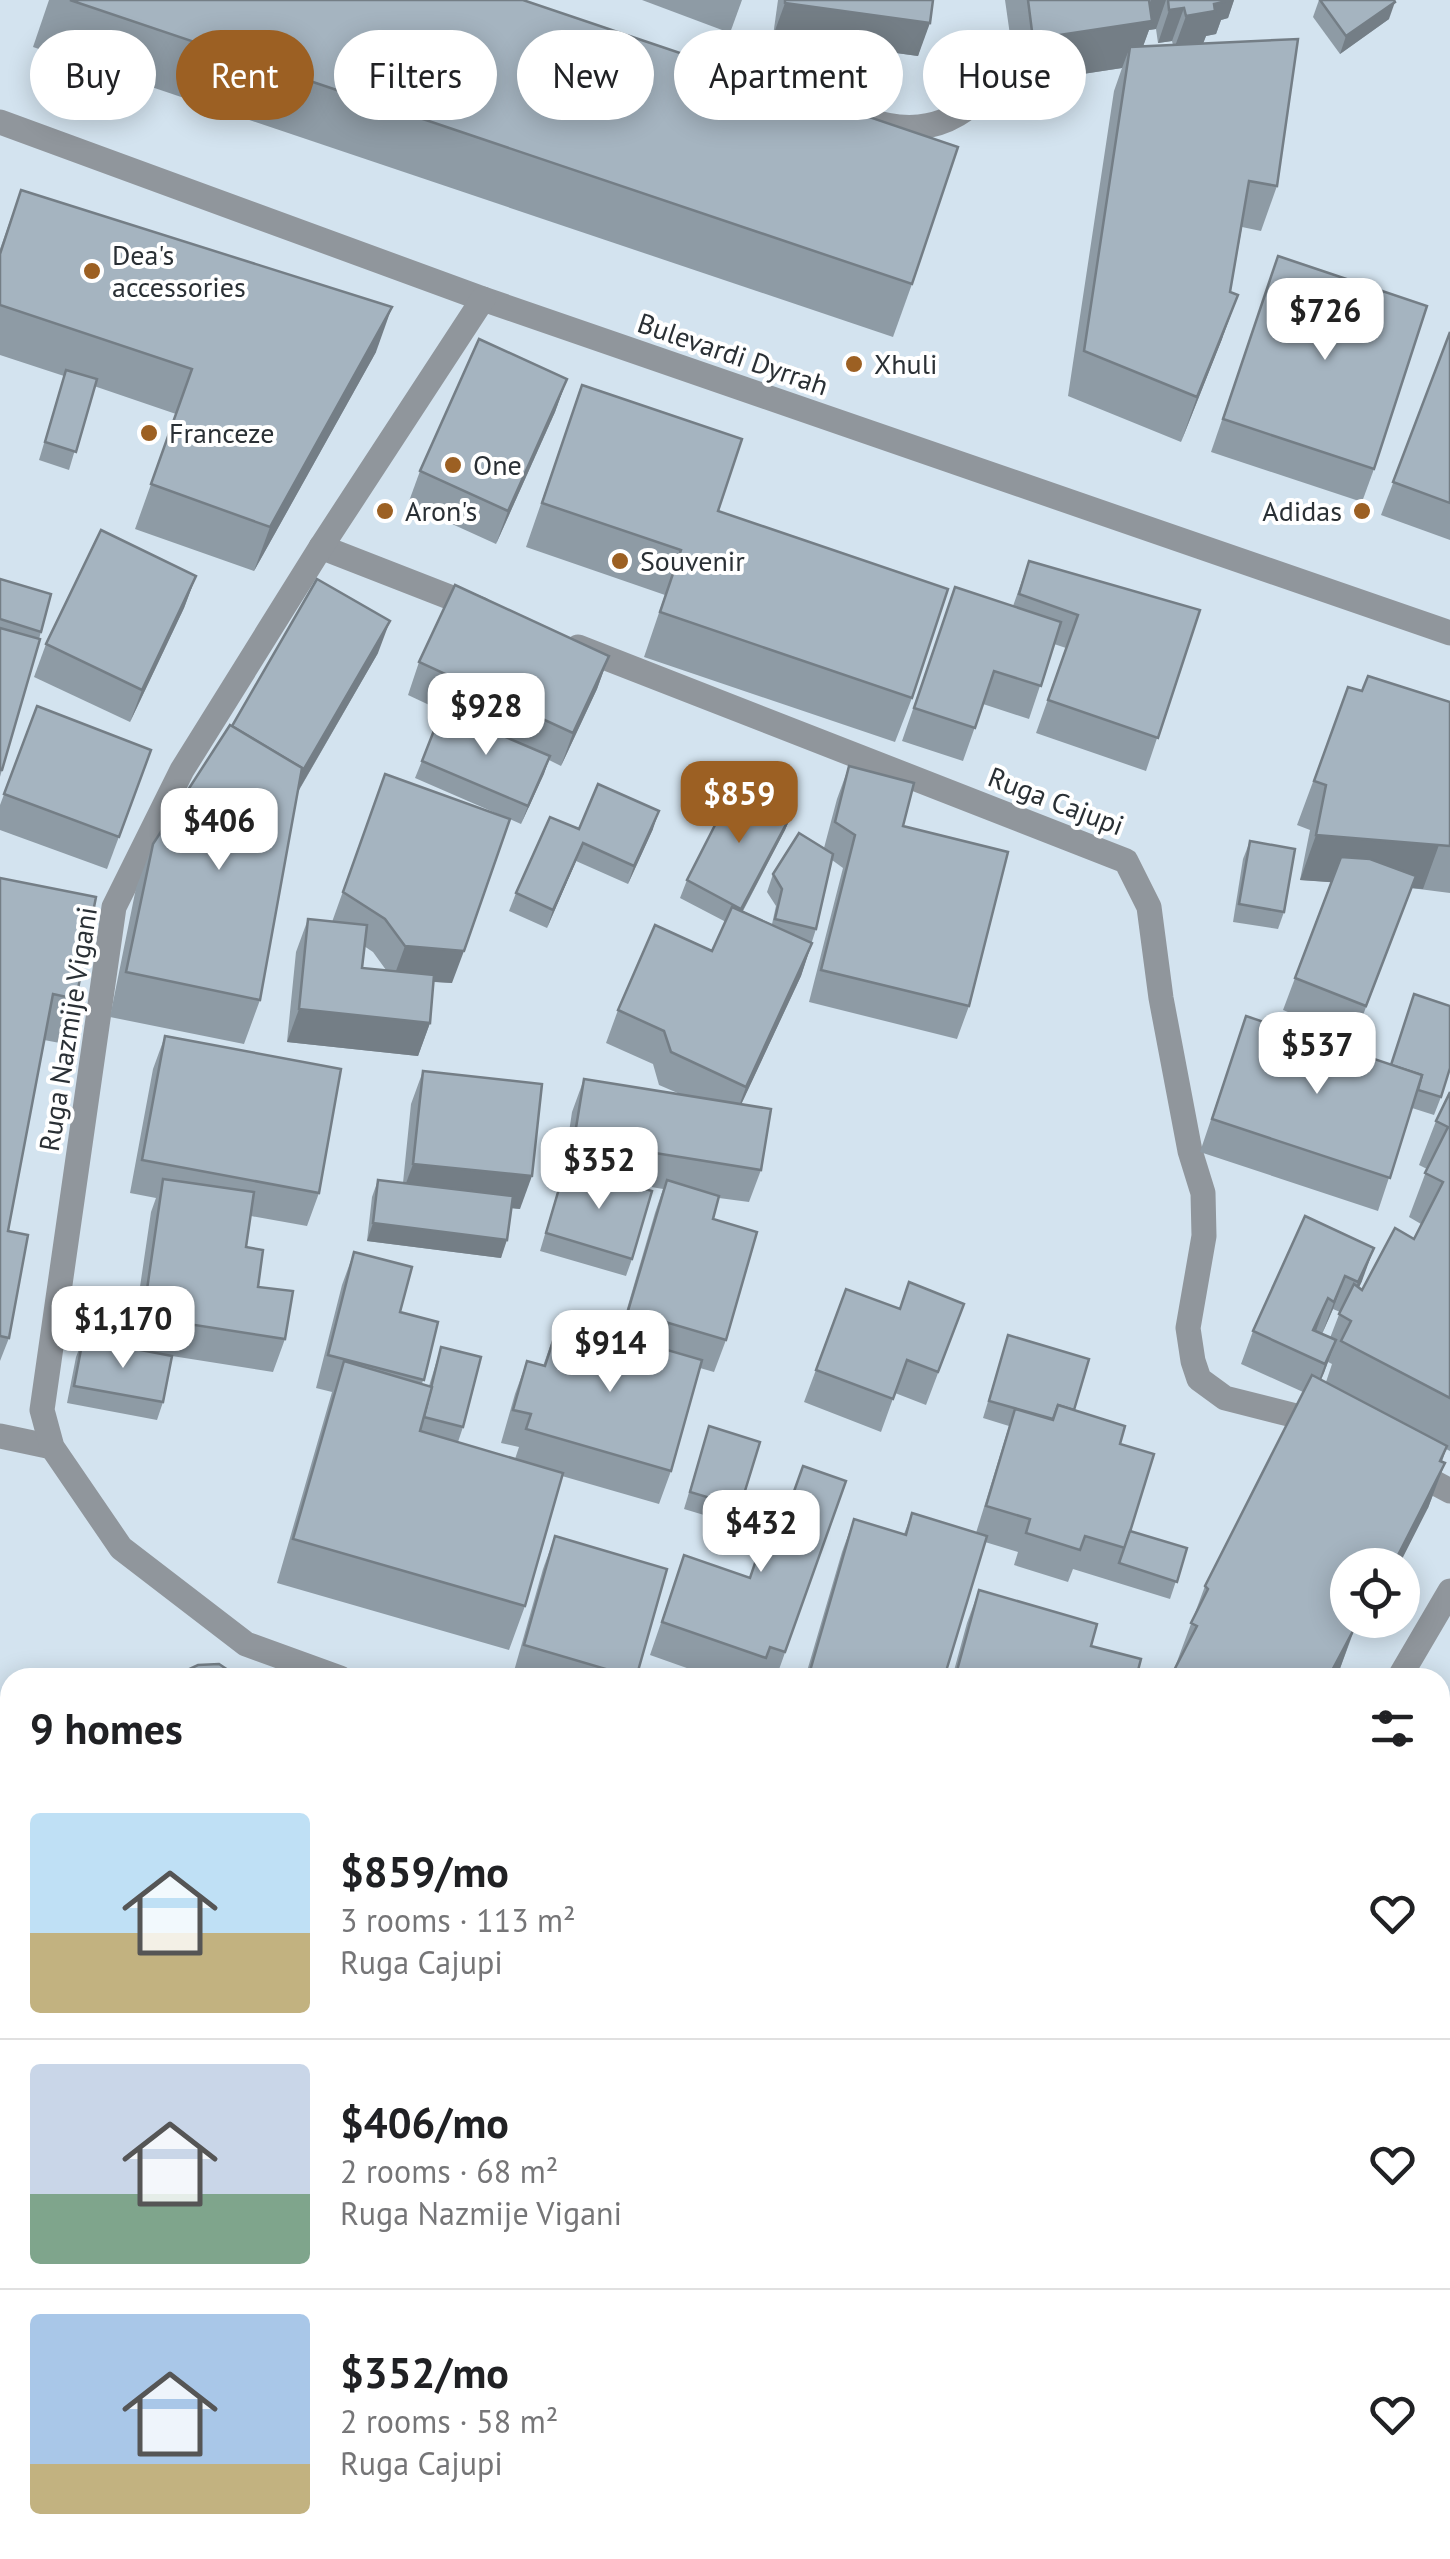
<!DOCTYPE html>
<html lang="en">
<head>
<meta charset="utf-8">
<style>
  :root { --surface:#fff; --page:#f2f2f2; --text:#202124; --muted:#757577; --line:#e0e0e0; --accent:#9c6023 }
  body { margin:0; font-family:"PT Sans",sans-serif; background:var(--page); color:var(--text); height:100vh; display:flex; flex-direction:column; font-size:38px; white-space:nowrap }
  * { box-sizing:border-box; margin:0 }
  p { font-size:32px; color:var(--muted) }
  .icon { flex:none; width:55px; height:55px; fill:none; stroke:currentColor; stroke-width:2; stroke-linecap:round; stroke-linejoin:round }
  .map { position:relative; flex:1; overflow:hidden }
  .sheet { position:absolute; left:0px; top:1668px; width:1450px; height:892px; display:flex; flex-direction:column; background:var(--surface); border-radius:30px 30px 0 0; box-shadow:0 5px 25px #0003 }
  .sheet>* { flex:none }
  .banner { position:absolute; left:30px; top:30px; width:1390px; height:90px; display:flex; gap:20px }
  .buttons { position:absolute; left:1330px; top:1548px; display:grid; gap:20px }
  .buttons a { display:grid; place-items:center; width:90px; height:90px; border-radius:50%; background:var(--surface); box-shadow:0 5px 25px #0003; font-size:50px }
  .price { position:absolute; translate:-50% -85px; padding:0 22px; border-radius:20px; background:#fff; color:#222; font-size:32px; line-height:65px; filter:drop-shadow(0 2px 5px #0008) }
  .price::after { content:''; position:absolute; left:50%; top:60px; width:30px; height:22px; margin-left:-15px; background:inherit; clip-path:polygon(0 0,100% 0,50% 100%) }
  .price.active { background:var(--accent); color:#fff }
  ul { padding:0; list-style:none }
  li { display:flex; align-items:center; gap:30px; height:250px; padding:0 30px }
  li+li { border-top:2px solid var(--line) }
  li span { display:grid; place-items:center; flex:none; width:280px; height:200px; border-radius:10px; color:#555 }
  li>.icon { margin-inline-start:auto }
  span .icon { width:120px; height:120px; fill:#fffc; stroke-width:1 }
  li b { font-size:42px }
  h2 { display:flex; justify-content:space-between; align-items:center; height:120px; padding:0 30px; font-size:42px }
  .chip { padding:0 35px; border-radius:45px; background:var(--surface); box-shadow:0 5px 25px #0003; font-size:35px; line-height:90px }
  .chip.active { background:var(--accent); color:#fff }
  .map>svg:first-child { display:block }
  .lines { fill:none; stroke-linecap:round; stroke-linejoin:round }
  .minor { stroke:#90969c; stroke-width:25 }
  .wall { fill:#8e9ba5; fill-rule:evenodd }
  .shaded-wall { fill:#747e86 }
  .building { fill:#a5b4c0; stroke:#747e86; stroke-width:2.5 }
  .poi-dot { fill:#9c6023; stroke:#fff; stroke-width:4 }
  .labels { text-anchor:middle; stroke-width:8; stroke-linejoin:round; paint-order:stroke }
  .poi-label { font-size:28px; fill:#2a3035; stroke:#fff; text-anchor:start }
  .street-label { font-size:28px; fill:#2a3035; stroke:#fff }
</style>
</head>
<body>
<div class="map">
<svg width="1450" height="2559" viewBox="0 0 1450 2559">
  <rect width="100%" height="100%" fill="#d3e3ef"/>
  <g class="lines">
    <!-- minor -->
    <g class="minor">
      <path d="M865 119C910 135 949 129 983 94"/>
      <polyline points="0,122 483,299 1450,633"/>
      <polyline points="321,547 480,609"/>
      <polyline points="578,647 1126,861 1149,907 1161,998 1190,1151 1203,1193 1204,1236 1188,1328 1193,1361 1199,1379 1225,1398 1324,1423"/>
      <polyline points="0,1436 52,1447"/>
      <polyline points="1407,1468 1450,1491"/>
      <polyline points="340,1678 246,1644 121,1548 52,1447 42,1410 114,907 182,770 321,547 483,299"/>
      <polyline points="1399,1678 1450,1591"/>
      <polyline points="1186,2559 1188,2550"/>
    </g>
  </g>
  <!-- wall -->
  <g class="wall">
    <polygon points="49,0 523,0 912,284 893,337 33,47"/>
    <polygon points="642,0 742,0 730,33"/>
    <polygon points="778,0 933,0 918,56 773,36"/>
    <path d="M1005 0H1234L1228 18 1221 20 1216 34 1206 36 1203 43 1277 186 1261 231 1242 227 1222 339 1181 442 1068 396 1114 91 1122 68 1017 84ZM1156 29 1158 43 1172 41 1173 45 1143 46 1149 30Z"/>
    <polygon points="1319,0 1389,19 1340,54 1313,17"/>
    <polygon points="21,190 376,352 254,571 135,529 176,414 94,386 69,470 39,460 64,376 0,355 0,249"/>
    <polygon points="1278,256 1374,469 1362,502 1211,452"/>
    <polygon points="1450,332 1450,540 1381,515"/>
    <polygon points="567,379 555,412 496,544 408,504 420,471"/>
    <polygon points="582,385 718,511 912,698 895,742 644,657 665,595 526,547"/>
    <polygon points="1029,561 1200,610 1146,771 1036,733 1066,648 1054,644 1029,719 983,704 963,761 902,741 955,587 1013,606"/>
    <polygon points="196,576 184,608 130,722 34,677 46,644"/>
    <polygon points="0,579 41,632 0,777"/>
    <polygon points="378,653 298,792 260,1000 244,1044 110,1017 136,888 153,844 232,726"/>
    <polygon points="609,656 597,689 561,766 549,760 521,824 415,778 442,711 408,695 419,662"/>
    <polygon points="1348,687 1362,691 1450,702 1450,893 1411,888 1354,1039 1283,1010 1331,882 1300,880 1310,830 1297,825"/>
    <polygon points="37,706 151,750 107,869 0,830 0,805"/>
    <polygon points="849,766 903,826 969,1006 957,1039 809,1002 843,868 832,860 816,929 801,976 741,1104 761,1170 749,1202 719,1198 713,1219 726,1340 714,1372 700,1368 671,1471 659,1504 562,1476 525,1606 509,1650 277,1583 332,1392 316,1388 342,1285 354,1252 400,1312 438,1322 422,1384 429,1386 441,1347 463,1427 458,1442 515,1459 519,1447 501,1443 515,1394 527,1361 543,1366 560,1319 619,1336 655,1213 663,1189 622,1182 632,1259 626,1276 540,1251 563,1173 572,1112 584,1079 680,1094 659,1085 653,1064 606,1043 618,1010 712,951 726,922 680,898 687,880 792,813 785,830 743,911 772,924 776,906 767,892 773,874 824,848 837,799"/>
    <path d="M385 774 452 983 434 982 430 1023 418 1056 287 1042 296 952 308 919 332 922ZM364 946 373 952 386 970 362 968Z"/>
    <polygon points="579,829 653,829 628,884 576,861 547,928 509,911 516,893"/>
    <polygon points="1250,841 1284,912 1278,929 1233,922 1243,859"/>
    <polygon points="0,878 76,999 60,1043 44,1040 8,1231 9,1338 0,1361"/>
    <polygon points="1414,994 1441,1097 1434,1115 1412,1108 1378,1211 1200,1152 1246,1016 1391,1065"/>
    <polygon points="165,1036 319,1193 307,1226 251,1216 246,1247 258,1287 285,1339 273,1372 172,1356 163,1402 157,1420 67,1403 76,1357 83,1339 131,1348 151,1212 156,1198 130,1193 153,1069"/>
    <polygon points="423,1071 520,1209 511,1208 501,1258 367,1241 372,1197 378,1180 403,1183 411,1104"/>
    <path d="M1450 1092V1451L1446 1449 1442 1462 1445 1463 1428 1508 1348 1565V1620H1371L1368 1625 1358 1620 1338 1674 1175 1667 1205 1586 1303 1392 1241 1364 1253 1331 1305 1216 1362 1281 1359 1287 1362 1290 1414 1239 1421 1224 1409 1217 1427 1169 1419 1165 1436 1121ZM1333 1309 1340 1312 1330 1338 1322 1334ZM1328 1362 1332 1364 1326 1382 1321 1380Z"/>
    <polygon points="846,1289 899,1309 964,1304 926,1405 895,1393 881,1432 804,1402"/>
    <polygon points="1008,1335 1074,1410 1120,1444 1130,1531 1187,1548 1170,1599 1073,1569 1068,1582 1014,1565 1018,1552 985,1542 944,1678 805,1678 842,1552 854,1519 904,1534 912,1513 976,1533 1009,1426 983,1418"/>
    <polygon points="709,1426 740,1507 734,1524 684,1509"/>
    <polygon points="846,1481 776,1678 715,1678 650,1655 684,1555 749,1578 791,1497"/>
    <polygon points="555,1536 636,1678 512,1678 543,1569"/>
    <polygon points="979,1590 1091,1646 1136,1678 952,1678 967,1623"/>
    <polygon points="1440,1779 1450,1784 1450,1954 1440,1950"/>
    <polygon points="1450,2120 1450,2141 1443,2138"/>
    <polygon points="10,2173 10,2270 0,2268 0,2220"/>
    <polygon points="1440,2223 1442,2311 1450,2312 1450,2437 1440,2464"/>
    <polygon points="0,2348 10,2349 10,2550 1136,2550 1135,2559 33,2559 0,2554"/>
    <polygon points="1440,2470 1448,2543 1442,2559 1246,2559 1248,2550 1440,2550"/>
  </g>
  <!-- shaded-wall -->
  <g class="shaded-wall">
    <polygon points="1151,0 1166,0 1156,29 1149,30 1136,66 1130,47 1122,68 1017,84 1033,39 1142,23"/>
    <polygon points="1220,0 1234,0 1228,18 1221,20 1216,34 1206,36 1203,44 1174,49 1186,16"/>
    <polygon points="1395,2 1389,19 1340,54 1346,36"/>
    <polygon points="785,3 930,23 918,56 773,36"/>
    <polygon points="1184,8 1172,41 1158,43 1169,10"/>
    <polygon points="1238,295 1222,339 1181,442 1197,397"/>
    <polygon points="392,307 376,352 254,571 270,527"/>
    <polygon points="567,379 555,412 496,544 508,511"/>
    <polygon points="196,576 184,608 130,722 142,690"/>
    <polygon points="390,621 378,653 286,812 298,779"/>
    <polygon points="609,656 597,689 561,766 573,733"/>
    <polygon points="550,756 544,774 521,824 528,806"/>
    <polygon points="659,811 653,829 628,884 634,866"/>
    <polygon points="792,813 785,830 734,927 741,909"/>
    <polygon points="1316,835 1439,845 1423,889 1411,888 1354,1039 1411,888 1300,880"/>
    <polygon points="583,843 576,861 547,928 553,910"/>
    <polygon points="812,943 801,976 734,1120 746,1087"/>
    <polygon points="405,946 464,951 452,983 393,979"/>
    <polygon points="299,1009 430,1023 418,1056 287,1042"/>
    <polygon points="413,1164 532,1176 520,1209 401,1197"/>
    <polygon points="373,1223 507,1240 501,1258 367,1241"/>
    <polygon points="1374,1248 1362,1281 1346,1315 1358,1282"/>
    <polygon points="1345,1276 1333,1309 1322,1334 1334,1302"/>
    <polygon points="1328,1298 1316,1331 1313,1330"/>
    <polygon points="1336,1340 1324,1373 1313,1397 1325,1364"/>
    <polygon points="1447,1446 1432,1487 1445,1463 1428,1508 1399,1565 1393,1565"/>
    <polygon points="1352,1620 1358,1620 1342,1651 1354,1629 1338,1674 1336,1678 1328,1678"/>
  </g>
  <!-- building -->
  <g class="building">
    <polygon points="70,0 523,0 958,147 912,284"/>
    <polygon points="785,0 933,0 930,23 785,3"/>
    <polygon points="1028,0 1149,0 1152,21 1033,39"/>
    <polygon points="1168,0 1227,0 1228,1 1214,4 1215,11 1186,16 1184,8 1169,10"/>
    <polygon points="1320,0 1394,0 1395,2 1346,36"/>
    <polygon points="1298,39 1277,186 1249,181 1230,292 1238,295 1197,397 1084,351 1130,47"/>
    <polygon points="21,190 392,307 270,527 151,484 192,369 0,305 0,254"/>
    <polygon points="1278,256 1427,306 1374,469 1223,419"/>
    <polygon points="1450,332 1450,503 1393,482"/>
    <polygon points="479,339 567,379 508,511 420,471"/>
    <polygon points="66,370 97,379 76,452 45,442"/>
    <polygon points="582,385 742,439 718,511 948,589 912,698 660,612 681,550 542,503"/>
    <polygon points="101,530 196,576 142,690 46,644"/>
    <polygon points="1029,561 1200,610 1158,738 1048,700 1078,615 1019,594"/>
    <polygon points="0,579 51,594 41,632 0,619"/>
    <polygon points="317,579 390,621 301,774 302,768 232,726"/>
    <polygon points="455,585 609,656 573,733 419,662"/>
    <polygon points="955,587 1061,622 1041,686 994,671 975,728 914,708"/>
    <polygon points="0,628 40,639 2,770 0,770"/>
    <polygon points="1368,676 1450,702 1450,846 1316,835 1326,785 1314,781 1348,687 1362,691"/>
    <polygon points="37,706 151,750 119,837 4,794"/>
    <polygon points="442,710 550,756 528,806 422,761"/>
    <polygon points="230,725 302,768 260,1000 126,972 153,844"/>
    <polygon points="849,766 914,783 903,826 1008,852 969,1006 821,970 855,835 835,822"/>
    <polygon points="385,774 510,819 464,951 405,946 385,919 343,892"/>
    <polygon points="598,784 659,811 634,866 583,843 553,910 516,893 550,817 579,829"/>
    <polygon points="736,784 792,813 741,909 687,880"/>
    <polygon points="799,833 833,854 816,929 775,919 782,889 773,874"/>
    <polygon points="1250,841 1295,849 1284,912 1239,904"/>
    <polygon points="1341,857 1370,859 1416,876 1366,1006 1295,978"/>
    <polygon points="0,878 96,897 76,999 53,994 8,1231 28,1235 9,1338 0,1336"/>
    <polygon points="732,907 812,943 746,1087 671,1052 664,1031 618,1010 655,925 712,951"/>
    <polygon points="308,919 367,925 362,968 434,975 430,1023 299,1009"/>
    <polygon points="1414,994 1450,1006 1450,1068 1441,1097 1418,1090 1422,1075 1391,1065"/>
    <polygon points="1246,1016 1422,1075 1390,1178 1212,1119"/>
    <polygon points="165,1036 341,1069 319,1193 142,1160"/>
    <polygon points="423,1071 542,1084 532,1176 413,1164"/>
    <polygon points="584,1079 771,1109 761,1170 574,1140"/>
    <polygon points="1450,1092 1450,1398 1341,1341 1351,1321 1339,1314 1354,1284 1362,1290 1395,1228 1414,1239 1443,1182 1425,1173 1448,1127 1436,1121"/>
    <polygon points="566,1165 652,1191 632,1259 546,1233"/>
    <polygon points="163,1179 254,1192 246,1247 263,1250 258,1287 293,1291 285,1339 143,1317"/>
    <polygon points="378,1180 513,1196 507,1240 373,1223"/>
    <polygon points="667,1180 719,1196 713,1219 757,1232 726,1340 628,1311"/>
    <polygon points="1305,1216 1374,1248 1358,1282 1345,1276 1334,1302 1328,1298 1313,1330 1336,1340 1325,1364 1253,1331"/>
    <polygon points="354,1252 412,1267 400,1312 438,1322 424,1380 328,1355"/>
    <polygon points="909,1282 964,1304 938,1372 907,1360 893,1399 816,1370 846,1289 900,1309"/>
    <polygon points="560,1319 702,1360 671,1471 526,1429 531,1414 513,1410 527,1361 545,1366"/>
    <polygon points="1008,1335 1089,1359 1074,1410 1058,1405 1053,1419 989,1401"/>
    <polygon points="83,1339 172,1356 163,1402 74,1386"/>
    <polygon points="441,1347 481,1357 463,1427 424,1417"/>
    <polygon points="344,1361 432,1387 420,1431 563,1473 525,1606 293,1539"/>
    <polygon points="1312,1375 1447,1446 1440,1461 1445,1463 1393,1565 1348,1565 1348,1620 1352,1620 1349,1626 1354,1629 1328,1678 1170,1678 1197,1626 1191,1623 1208,1589 1205,1586"/>
    <polygon points="1058,1405 1125,1426 1120,1444 1154,1454 1125,1548 1085,1536 1080,1550 1026,1533 1030,1519 986,1506 1015,1409 1053,1420"/>
    <polygon points="709,1426 760,1442 740,1507 690,1492"/>
    <polygon points="803,1466 846,1481 785,1652 770,1647 766,1658 662,1622 684,1555 750,1578 779,1492 792,1497"/>
    <polygon points="912,1513 987,1536 944,1678 808,1678 854,1519 906,1535"/>
    <polygon points="1130,1531 1187,1548 1177,1582 1119,1563"/>
    <polygon points="555,1536 667,1569 636,1678 524,1645"/>
    <polygon points="979,1590 1097,1624 1091,1646 1141,1659 1136,1678 955,1678"/>
    <polygon points="219,1664 240,1678 179,1678 183,1672 198,1665"/>
    <polygon points="1440,1779 1450,1784 1450,1917 1440,1913"/>
    <polygon points="0,1945 10,1947 10,2118 0,2168"/>
    <polygon points="1440,2020 1450,2023 1450,2104 1440,2133"/>
    <polygon points="1440,2223 1450,2224 1450,2260 1442,2311 1450,2312 1450,2410 1440,2408"/>
    <polygon points="0,2348 10,2349 10,2490 0,2488"/>
    <polygon points="1440,2470 1450,2472 1450,2530 1448,2543 1440,2542"/>
    <polygon points="368,2550 742,2550 740,2559 422,2559"/>
    <polygon points="742,2550 1136,2550 1135,2559 740,2559"/>
    <polygon points="1258,2550 1416,2550 1415,2559 1257,2559"/>
  </g>
  <!-- markers -->
  <g class="poi-dot">
    <circle cx="92" cy="271" r="10"/>
    <circle cx="854" cy="364" r="10"/>
    <circle cx="149" cy="433" r="10"/>
    <circle cx="453" cy="465" r="10"/>
    <circle cx="385" cy="511" r="10"/>
    <circle cx="1362" cy="511" r="10"/>
    <circle cx="620" cy="561" r="10"/>
  </g>
  <g class="labels">
    <!-- poi labels -->
    <g class="poi-label">
      <text x="112" y="265">Dea's<tspan x="112" dy="32">accessories</tspan></text>
      <text x="874" y="374">Xhuli</text>
      <text x="169" y="443">Franceze</text>
      <text x="473" y="475">One</text>
      <text x="405" y="521">Aron's</text>
      <text x="1342" y="521" text-anchor="end">Adidas</text>
      <text x="640" y="571">Souvenir</text>
    </g>
    <!-- street labels -->
    <g class="street-label">
      <text transform="translate(733 354) rotate(19)" y="10">Bulevardi Dyrrah</text>
      <text transform="translate(1056 801) rotate(21)" y="10">Ruga Cajupi</text>
      <text transform="translate(68 1029) rotate(-81)" y="10">Ruga Nazmije Vigani</text>
    </g>
  </g>
</svg>
<div class="buttons">
<a><svg class="icon" aria-label="locate" viewBox="0 0 24 24"><circle cx="12" cy="12" r="6"/><path d="M12 2v4M12 18v4M2 12h4M18 12h4"/></svg></a>
</div>
<b class="price" style="left:1325px;top:363px">$726</b>
<b class="price" style="left:486px;top:758px">$928</b>
<b class="price active" style="left:739px;top:846px">$859</b>
<b class="price" style="left:219px;top:873px">$406</b>
<b class="price" style="left:1317px;top:1097px">$537</b>
<b class="price" style="left:599px;top:1212px">$352</b>
<b class="price" style="left:123px;top:1371px">$1,170</b>
<b class="price" style="left:610px;top:1395px">$914</b>
<b class="price" style="left:761px;top:1575px">$432</b>
<div class="banner">
<a class="chip">Buy</a>
<a class="chip active">Rent</a>
<a class="chip">Filters</a>
<a class="chip">New</a>
<a class="chip">Apartment</a>
<a class="chip">House</a>
</div>
<section class="sheet">
<h2>9 homes<svg class="icon" aria-label="filters" viewBox="0 0 24 24"><path d="M4 7h16M4 17h16"/><circle cx="9" cy="7" r="2"/><circle cx="15" cy="17" r="2"/></svg></h2>
<ul>
<li><span style="background:linear-gradient(#bfe0f5 60%,#c2b280 0)"><svg class="icon" aria-label="home" viewBox="0 0 24 24"><path d="M3 11l9-7 9 7M6 9v11h12V9"/></svg></span><div><b>$859/mo</b><p>3 rooms · 113 m²</p><p>Ruga Cajupi</p></div><svg class="icon" aria-label="heart" viewBox="0 0 24 24"><path d="M12 20l-8-8c-3-5 5-10 8-4 3-6 11-1 8 4z"/></svg></li>
<li><span style="background:linear-gradient(#c9d6e8 65%,#7fa58c 0)"><svg class="icon" aria-label="home" viewBox="0 0 24 24"><path d="M3 11l9-7 9 7M6 9v11h12V9"/></svg></span><div><b>$406/mo</b><p>2 rooms · 68 m²</p><p>Ruga Nazmije Vigani</p></div><svg class="icon" aria-label="heart" viewBox="0 0 24 24"><path d="M12 20l-8-8c-3-5 5-10 8-4 3-6 11-1 8 4z"/></svg></li>
<li><span style="background:linear-gradient(#a9c7e8 75%,#c2b280 0)"><svg class="icon" aria-label="home" viewBox="0 0 24 24"><path d="M3 11l9-7 9 7M6 9v11h12V9"/></svg></span><div><b>$352/mo</b><p>2 rooms · 58 m²</p><p>Ruga Cajupi</p></div><svg class="icon" aria-label="heart" viewBox="0 0 24 24"><path d="M12 20l-8-8c-3-5 5-10 8-4 3-6 11-1 8 4z"/></svg></li>
</ul>
</section>
</div>
</body>
</html>
